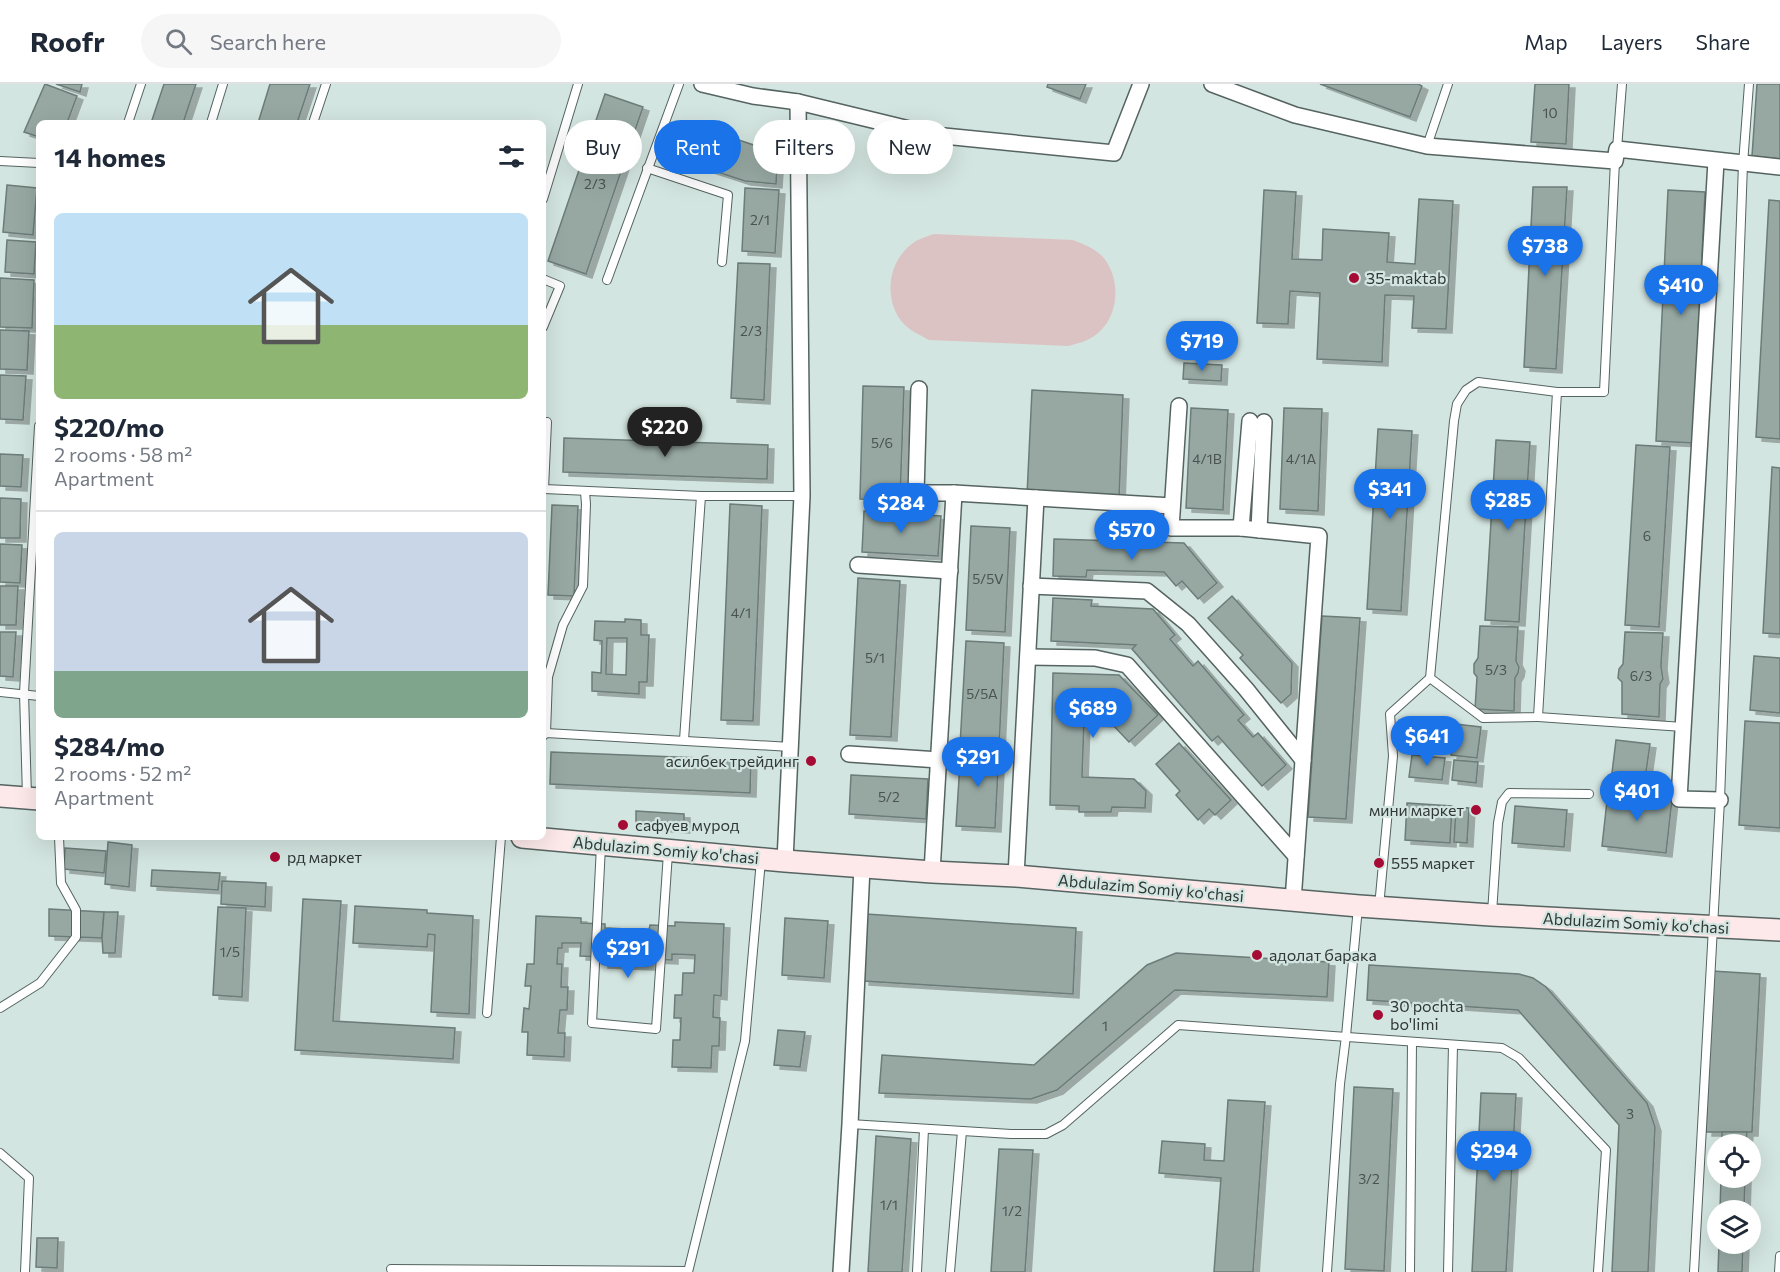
<!DOCTYPE html>
<html lang="en">
<head>
<meta charset="utf-8">
<style>
  :root { --surface:#fff; --page:#f6f6f7; --text:#1f2937; --muted:#747a83; --line:#e0e1e3; --accent:#1a73e8 }
  body { margin:0; font-family:Commissioner,sans-serif; background:var(--page); color:var(--text); height:100vh; display:flex; flex-direction:column; font-size:22px; white-space:nowrap }
  * { box-sizing:border-box; margin:0 }
  p { font-size:20px; color:var(--muted) }
  .icon { flex:none; width:33px; height:33px; fill:none; stroke:currentColor; stroke-width:2; stroke-linecap:round; stroke-linejoin:round }
  .map { position:relative; flex:1; overflow:hidden }
  .details { position:absolute; left:36px; top:36px; width:510px; height:720px; display:flex; flex-direction:column; background:var(--surface); border-radius:9px; box-shadow:0 6px 24px #0002 }
  .details>* { flex:none }
  .top-card { position:absolute; left:564px; top:36px; width:570px; height:54px; display:flex; gap:12px }
  .controls { position:absolute; left:1707px; top:1050px; display:grid; gap:12px }
  .controls a { display:grid; place-items:center; width:54px; height:54px; border-radius:50%; background:var(--surface); box-shadow:0 6px 24px #0002; font-size:30px }
  .price { position:absolute; translate:-50% -51px; padding:0 14px; border-radius:21px; background:var(--accent); color:#fff; font-size:20px; line-height:39px; filter:drop-shadow(0 2px 3px #0008) }
  .price::after { content:''; position:absolute; left:50%; top:36px; width:18px; height:14px; margin-left:-9px; background:inherit; clip-path:polygon(0 0,100% 0,50% 100%) }
  .price.active { background:#222; color:#fff }
  ul { padding:0; list-style:none }
  li { display:grid; align-content:center; gap:12px; height:318px; padding:0 18px }
  li+li { border-top:2px solid var(--line) }
  li span { display:grid; place-items:center; height:186px; border-radius:9px; color:#555 }
  li>.icon { margin-inline-start:auto }
  span .icon { width:108px; height:108px; fill:#fffc; stroke-width:1 }
  li b { font-size:26px }
  h2 { display:flex; justify-content:space-between; align-items:center; height:72px; padding:0 18px; font-size:26px }
  .tag { padding:0 21px; border-radius:27px; background:var(--surface); box-shadow:0 6px 24px #0002; font-size:21px; line-height:54px }
  .tag.active { background:var(--accent); color:#fff }
  header { display:flex; align-items:center; gap:36px; box-sizing:border-box; height:84px; padding:0 30px; background:var(--surface); border-bottom:2px solid var(--line) }
  header strong { font-size:28px }
  nav { display:flex; gap:33px; margin-inline-start:auto; font-size:21px }
  .search { width:420px; height:54px; background:var(--page); display:flex; align-items:center; gap:15px; box-sizing:border-box; padding:0 21px; border-radius:33px; color:var(--muted); font-size:22px }
  .map>svg:first-child { display:block }
  .pitch { fill:#dcc3c3 }
  .building { fill:#97a8a3; stroke:#6c7c78; stroke-width:1.5; fill-rule:evenodd; filter:url(#shadow) }
  .lines { fill:none; stroke-linecap:round; stroke-linejoin:round }
  .lane-casing { stroke:#556461; stroke-width:10 }
  .street-casing { stroke:#556461; stroke-width:18 }
  .secondary-casing { stroke:#556461; stroke-width:24 }
  .lane { stroke:#fff; stroke-width:8 }
  .street { stroke:#fff; stroke-width:15 }
  .secondary { stroke:#fde9ea; stroke-width:21 }
  .poi-dot { fill:#a60b35; stroke:#d3e5e0; stroke-width:2 }
  .labels { text-anchor:middle; stroke-width:4.5; stroke-linejoin:round; paint-order:stroke }
  .number-label { font-size:14px; fill:#4a5350 }
  .poi-label { font-size:16px; fill:#303735; stroke:#d3e5e0; text-anchor:start }
  .street-label { font-size:16px; fill:#303735; stroke:#d3e5e0 }
</style>
</head>
<body>
<header>
<strong>Roofr</strong>
<div class="search"><svg class="icon" aria-label="search" viewBox="0 0 24 24"><circle cx="10" cy="10" r="6"/><path d="M15 15l6 6"/></svg>Search here</div>
<nav><a>Map</a><a>Layers</a><a>Share</a></nav>
</header>
<div class="map">
<svg width="1780" height="1188" viewBox="0 0 1780 1188">
  <defs>
    <filter id="shadow"><feDropShadow dx="6" dy="4" stdDeviation="0" flood-color="#0004"/></filter>
  </defs>
  <rect width="100%" height="100%" fill="#d3e5e0"/>
  <!-- pitch -->
  <path class="pitch" d="M934 150 1073 156C1083 160 1094 164 1102 172 1121 193 1120 230 1098 249 1089 257 1079 259 1068 262L929 256C918 250 906 245 899 234 883 209 890 173 916 157 921 154 928 152 934 150Z"/>
  <!-- building -->
  <g class="building">
    <polygon points="45,0 77,12 67,39 39,39 39,53 24,48"/>
    <polygon points="56,0 82,0 80,8"/>
    <polygon points="164,0 196,0 183,39 151,39"/>
    <polygon points="270,0 310,0 297,39 258,39"/>
    <polygon points="1048,0 1086,0 1080,15 1047,3"/>
    <polygon points="1320,0 1418,0 1422,2 1410,33"/>
    <polygon points="1535,0 1569,0 1566,60 1531,58"/>
    <polygon points="1757,0 1780,0 1780,75 1752,72"/>
    <polygon points="605,10 643,23 586,190 548,177"/>
    <polygon points="684,38 778,69 776,100 745,97 674,74"/>
    <polygon points="7,101 37,104 33,151 3,148"/>
    <polygon points="1533,103 1567,103 1556,285 1524,283"/>
    <polygon points="745,104 779,106 775,169 742,167"/>
    <polygon points="1264,106 1296,108 1292,175 1322,176 1323,145 1389,149 1387,178 1415,180 1419,115 1453,117 1446,245 1412,244 1414,212 1385,211 1382,278 1317,275 1320,209 1290,207 1288,240 1257,239"/>
    <polygon points="1668,106 1705,108 1693,359 1656,357"/>
    <polygon points="1769,116 1780,117 1780,355 1756,353"/>
    <polygon points="7,156 36,158 34,190 5,188"/>
    <polygon points="738,179 770,180 764,316 731,314"/>
    <polygon points="0,194 34,196 32,244 0,243"/>
    <polygon points="0,246 29,247 27,286 0,285"/>
    <polygon points="1184,279 1222,281 1221,297 1183,295"/>
    <polygon points="0,291 26,292 23,336 0,335"/>
    <polygon points="863,302 904,303 900,416 860,415"/>
    <polygon points="1032,306 1123,311 1119,415 1027,411"/>
    <polygon points="1191,324 1228,326 1223,426 1186,424"/>
    <polygon points="1284,324 1322,325 1318,427 1280,425"/>
    <polygon points="1378,345 1412,347 1401,527 1367,525"/>
    <polygon points="564,354 768,361 767,395 563,388"/>
    <polygon points="1496,356 1530,358 1519,538 1485,536"/>
    <polygon points="1636,361 1670,363 1659,543 1625,541"/>
    <polygon points="0,370 23,371 21,403 0,402"/>
    <polygon points="1772,383 1780,384 1780,550 1763,549"/>
    <polygon points="0,414 21,415 20,454 0,454"/>
    <polygon points="730,420 762,422 753,637 721,636"/>
    <polygon points="552,421 578,422 574,512 548,511"/>
    <polygon points="864,427 941,432 938,472 862,468"/>
    <polygon points="971,442 1010,444 1005,548 966,546"/>
    <polygon points="1054,455 1184,459 1217,499 1198,515 1182,497 1176,502 1164,488 1087,486 1086,493 1053,492"/>
    <polygon points="0,460 22,461 20,499 0,498"/>
    <polygon points="858,494 900,497 891,653 850,651"/>
    <polygon points="0,502 18,502 16,541 0,541"/>
    <polygon points="1232,512 1292,579 1291,610 1281,619 1240,574 1243,571 1208,534"/>
    <polygon points="1053,514 1092,516 1091,522 1153,525 1175,551 1170,555 1193,582 1198,577 1244,631 1238,636 1253,653 1258,649 1286,681 1262,702 1218,652 1212,657 1132,565 1136,561 1051,557"/>
    <polygon points="1322,532 1360,534 1346,735 1308,733"/>
    <path d="M625 535 641 536V551H649L647 598H639V610L592 607V588L601 589 602 557 594 556 595 537 625 538ZM607 554H627L626 591 606 590Z"/>
    <polygon points="1480,542 1518,543 1516,577 1519,583 1518,589 1515,594 1514,627 1475,625 1477,593 1474,589 1474,580 1478,574"/>
    <polygon points="0,548 16,548 13,593 0,592"/>
    <polygon points="1625,548 1663,549 1661,582 1663,595 1660,600 1659,633 1622,630 1622,598 1618,594 1619,585 1623,580"/>
    <polygon points="966,557 1004,559 999,663 960,661"/>
    <polygon points="1754,572 1780,574 1780,629 1750,626"/>
    <polygon points="1053,589 1119,591 1158,631 1129,658 1111,639 1084,638 1082,693 1134,695 1146,707 1145,724 1112,723 1111,728 1079,728 1079,722 1050,721"/>
    <polygon points="1423,637 1448,640 1446,666 1420,663"/>
    <polygon points="1745,637 1780,639 1780,744 1739,741"/>
    <polygon points="1455,640 1481,643 1477,674 1451,671"/>
    <polygon points="1616,656 1650,660 1643,709 1610,705"/>
    <polygon points="1179,659 1231,716 1215,731 1209,725 1198,736 1176,711 1180,707 1156,680"/>
    <polygon points="961,663 999,665 995,744 956,742"/>
    <polygon points="551,668 751,676 750,709 550,700"/>
    <polygon points="1412,671 1445,674 1442,696 1409,693"/>
    <polygon points="1454,676 1478,678 1476,699 1452,696"/>
    <polygon points="851,691 928,695 926,735 849,730"/>
    <polygon points="1608,708 1643,709 1672,715 1666,769 1602,762"/>
    <polygon points="1407,719 1452,722 1450,759 1405,756"/>
    <polygon points="1515,722 1567,726 1564,763 1512,759"/>
    <polygon points="1456,723 1469,724 1467,759 1454,758"/>
    <polygon points="636,727 684,730 684,745 636,742"/>
    <polygon points="108,758 132,761 129,803 105,800"/>
    <polygon points="65,764 106,767 104,789 64,785"/>
    <polygon points="152,786 220,789 218,806 151,802"/>
    <polygon points="222,797 266,799 265,823 221,820"/>
    <polygon points="303,815 341,817 333,937 455,944 453,975 295,966"/>
    <polygon points="355,822 427,826 427,829 473,832 469,930 431,928 435,851 428,850 427,863 353,859"/>
    <polygon points="218,823 246,824 242,913 213,911"/>
    <polygon points="49,825 104,828 102,854 49,852"/>
    <polygon points="104,828 118,828 115,869 103,869 102,854"/>
    <polygon points="866,830 1076,844 1073,910 863,897"/>
    <polygon points="536,832 581,834 581,839 605,840 605,844 649,846 650,841 675,842 675,838 724,840 721,912 714,911 713,933 720,934 719,962 712,962 711,984 672,983 673,956 680,956 681,934 674,934 675,911 682,911 683,889 694,889 695,871 672,870 672,876 648,875 648,882 602,880 602,873 580,872 581,859 562,859 562,864 558,864 557,880 562,880 561,903 568,903 567,926 560,926 558,949 565,949 564,973 527,971 528,948 522,948 524,924 529,925 531,902 525,902 527,880 534,880"/>
    <polygon points="785,834 828,837 824,894 782,891"/>
    <polygon points="1176,869 1329,878 1327,913 1175,906 1057,1006 1031,1015 879,1009 882,971 1034,981 1147,881"/>
    <polygon points="1369,881 1519,890 1533,894 1546,903 1647,1019 1655,1043 1648,1188 1612,1188 1619,1041 1518,926 1367,916"/>
    <polygon points="1712,887 1760,890 1752,1048 1706,1048"/>
    <polygon points="778,946 805,948 800,983 774,981"/>
    <polygon points="1354,1003 1393,1005 1384,1187 1345,1185"/>
    <polygon points="1481,1009 1516,1010 1506,1188 1472,1188"/>
    <polygon points="1228,1016 1265,1018 1253,1188 1214,1188 1221,1094 1159,1089 1162,1057 1205,1060 1204,1076 1224,1077"/>
    <polygon points="1722,1048 1747,1048 1746,1060 1722,1060"/>
    <polygon points="876,1052 911,1055 902,1188 868,1188"/>
    <polygon points="999,1065 1033,1066 1025,1188 991,1188"/>
    <polygon points="1721,1094 1745,1094 1744,1126 1720,1126"/>
    <polygon points="37,1154 58,1154 57,1184 36,1183"/>
    <polygon points="1719,1160 1743,1160 1742,1188 1718,1188"/>
  </g>
  <g class="lines">
    <!-- lane casing -->
    <g class="lane-casing">
      <g id="lane">
        <polyline points="128,39 141,0"/>
        <polyline points="211,39 223,0"/>
        <polyline points="313,39 326,0"/>
        <polyline points="1427,62 1448,0"/>
        <polyline points="1617,65 1622,0"/>
        <polyline points="0,77 39,79"/>
        <polyline points="647,84 728,111 722,178"/>
        <polyline points="543,115 578,0"/>
        <polyline points="543,195 560,202 543,243"/>
        <polyline points="607,196 679,0"/>
        <polyline points="1557,308 1478,298 1466,306 1457,320 1454,337 1430,594 1483,634 1538,633 1557,308 1604,308 1615,77"/>
        <polyline points="547,338 544,405 701,412"/>
        <polyline points="0,608 39,612"/>
        <polyline points="1538,633 1683,643"/>
        <polyline points="546,649 548,593 563,541 583,502 586,420 585,408"/>
        <polyline points="543,652 546,649 791,663"/>
        <polyline points="684,656 701,412 802,412"/>
        <polyline points="27,712 24,609 39,342"/>
        <polyline points="601,762 592,939 656,945 668,769"/>
        <polyline points="1379,823 1393,672 1390,630 1430,594"/>
        <polyline points="1492,829 1498,739 1502,718 1509,709 1589,710"/>
        <polyline points="0,924 40,899 76,853 76,826 61,799 59,753"/>
        <polyline points="487,929 501,753"/>
        <polyline points="850,1040 1011,1050 1046,1050 1063,1041 1178,941 1502,964 1519,974 1606,1066 1598,1188"/>
        <polyline points="0,1069 29,1094 25,1188"/>
        <polyline points="391,1185 688,1187"/>
        <polyline points="688,1188 745,957 761,776"/>
        <polyline points="917,1188 924,1045"/>
        <polyline points="950,1188 962,1047"/>
        <polyline points="1327,1188 1340,1000 1346,952 1358,823"/>
        <polyline points="1410,1188 1412,958"/>
        <polyline points="1448,1188 1453,961"/>
        <polyline points="1694,1188 1720,716 1743,80 1749,0"/>
        <polyline points="1779,1188 1780,1172"/>
      </g>
    </g>
    <!-- street casing -->
    <g class="street-casing">
      <g id="street">
        <polyline points="702,0 753,12 798,18 934,51 1114,69 1141,0"/>
        <polyline points="1212,0 1295,31 1427,62 1615,77 1617,65 1780,83"/>
        <polyline points="1716,77 1679,715 1720,716"/>
        <polyline points="919,305 916,409 954,409 1172,422"/>
        <polyline points="1179,322 1171,444 1241,444 1319,452 1293,817"/>
        <polyline points="1241,444 1250,337"/>
        <polyline points="1259,446 1264,338"/>
        <polyline points="858,481 950,487"/>
        <polyline points="1031,502 1147,507 1188,540 1246,605 1303,676"/>
        <polyline points="1028,573 1095,574 1127,581 1296,772"/>
        <polyline points="849,670 939,676"/>
        <polyline points="785,777 802,412 798,18"/>
        <polyline points="932,788 954,409"/>
        <polyline points="1016,792 1036,414"/>
        <polyline points="841,1188 850,1040 862,783"/>
      </g>
    </g>
    <!-- secondary casing -->
    <g class="secondary-casing">
      <g id="secondary">
        <polyline points="0,712 39,715"/>
        <polyline points="522,753 785,777 932,788 1016,792 1359,822 1491,831 1780,846"/>
      </g>
    </g>
    <!-- lane -->
    <use href="#lane" class="lane"/>
    <!-- street -->
    <use href="#street" class="street"/>
    <!-- secondary -->
    <use href="#secondary" class="secondary"/>
  </g>
  <!-- markers -->
  <g class="poi-dot">
    <circle cx="1354" cy="194" r="6"/>
    <circle cx="811" cy="677" r="6"/>
    <circle cx="1476" cy="726" r="6"/>
    <circle cx="623" cy="741" r="6"/>
    <circle cx="275" cy="773" r="6"/>
    <circle cx="1379" cy="779" r="6"/>
    <circle cx="1257" cy="871" r="6"/>
    <circle cx="1378" cy="931" r="6"/>
  </g>
  <g class="labels">
    <!-- number labels -->
    <g class="number-label">
      <text x="1550" y="34">10</text>
      <text x="595" y="105">2/3</text>
      <text x="760" y="141">2/1</text>
      <text x="751" y="252">2/3</text>
      <text x="882" y="364">5/6</text>
      <text x="1207" y="380">4/1B</text>
      <text x="1301" y="380">4/1A</text>
      <text x="1647" y="457">6</text>
      <text x="988" y="500">5/5V</text>
      <text x="741" y="534">4/1</text>
      <text x="875" y="579">5/1</text>
      <text x="1496" y="591">5/3</text>
      <text x="1641" y="597">6/3</text>
      <text x="982" y="615">5/5A</text>
      <text x="889" y="718">5/2</text>
      <text x="230" y="873">1/5</text>
      <text x="1105" y="947">1</text>
      <text x="1630" y="1035">3</text>
      <text x="1369" y="1100">3/2</text>
      <text x="889" y="1126">1/1</text>
      <text x="1012" y="1132">1/2</text>
    </g>
    <!-- poi labels -->
    <g class="poi-label">
      <text x="1366" y="200">35-maktab</text>
      <text x="799" y="683" text-anchor="end">асилбек трейдинг</text>
      <text x="1464" y="732" text-anchor="end">мини маркет</text>
      <text x="635" y="747">сафуев мурод</text>
      <text x="287" y="779">рд маркет</text>
      <text x="1391" y="785">555 маркет</text>
      <text x="1269" y="877">адолат барака</text>
      <text x="1390" y="928">30 pochta<tspan x="1390" dy="18">bo'limi</tspan></text>
    </g>
    <!-- street labels -->
    <g class="street-label">
      <text transform="translate(666 766) rotate(5)" y="6">Abdulazim Somiy ko'chasi</text>
      <text transform="translate(1151 804) rotate(5)" y="6">Abdulazim Somiy ko'chasi</text>
      <text transform="translate(1636 839) rotate(3)" y="6">Abdulazim Somiy ko'chasi</text>
    </g>
  </g>
</svg>
<div class="controls">
<a><svg class="icon" aria-label="locate" viewBox="0 0 24 24"><circle cx="12" cy="12" r="6"/><path d="M12 2v4M12 18v4M2 12h4M18 12h4"/></svg></a>
<a><svg class="icon" aria-label="layers" viewBox="0 0 24 24"><path d="M12 4l9 5-9 5-9-5zM3 14l9 5 9-5"/></svg></a>
</div>
<b class="price" style="left:1545px;top:193px">$738</b>
<b class="price" style="left:1681px;top:232px">$410</b>
<b class="price" style="left:1202px;top:288px">$719</b>
<b class="price active" style="left:665px;top:374px">$220</b>
<b class="price" style="left:1390px;top:436px">$341</b>
<b class="price" style="left:1508px;top:447px">$285</b>
<b class="price" style="left:901px;top:450px">$284</b>
<b class="price" style="left:1132px;top:477px">$570</b>
<b class="price" style="left:1093px;top:655px">$689</b>
<b class="price" style="left:1427px;top:683px">$641</b>
<b class="price" style="left:978px;top:704px">$291</b>
<b class="price" style="left:1637px;top:738px">$401</b>
<b class="price" style="left:628px;top:895px">$291</b>
<b class="price" style="left:1494px;top:1098px">$294</b>
<div class="top-card">
<a class="tag">Buy</a>
<a class="tag active">Rent</a>
<a class="tag">Filters</a>
<a class="tag">New</a>
</div>
<section class="details">
<h2>14 homes<svg class="icon" aria-label="filters" viewBox="0 0 24 24"><path d="M4 7h16M4 17h16"/><circle cx="9" cy="7" r="2"/><circle cx="15" cy="17" r="2"/></svg></h2>
<ul>
<li><span style="background:linear-gradient(#bfe0f5 60%,#8fb573 0)"><svg class="icon" aria-label="home" viewBox="0 0 24 24"><path d="M3 11l9-7 9 7M6 9v11h12V9"/></svg></span><div><b>$220/mo</b><p>2 rooms · 58 m²</p><p>Apartment</p></div></li>
<li><span style="background:linear-gradient(#c9d6e8 75%,#7fa58c 0)"><svg class="icon" aria-label="home" viewBox="0 0 24 24"><path d="M3 11l9-7 9 7M6 9v11h12V9"/></svg></span><div><b>$284/mo</b><p>2 rooms · 52 m²</p><p>Apartment</p></div></li>
</ul>
</section>
</div>
</body>
</html>
